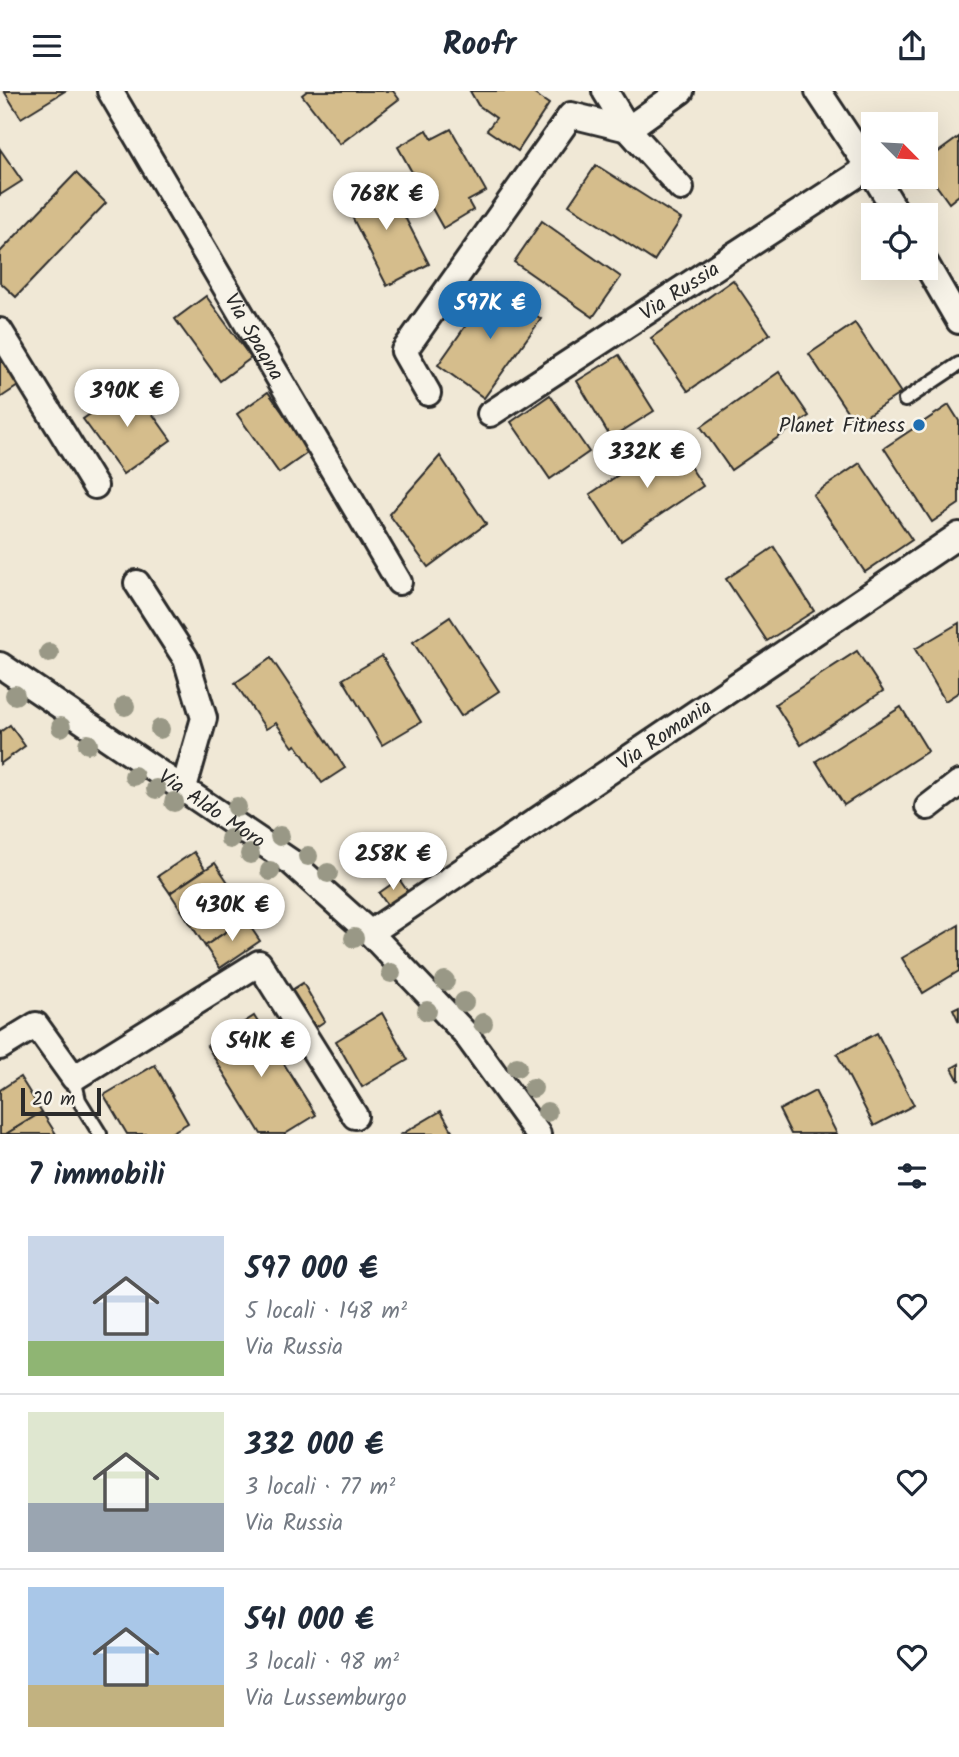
<!DOCTYPE html>
<html lang="it">
<head>
<meta charset="utf-8">
<style>
  :root { --surface:#fff; --page:#f2f2f3; --text:#1f2937; --muted:#747a83; --line:#e0e1e3; --accent:#1f6fb2 }
  body { margin:0; font-family:Kalam,sans-serif; background:var(--page); color:var(--text); height:100vh; display:flex; flex-direction:column; font-size:26px; white-space:nowrap }
  * { box-sizing:border-box; margin:0 }
  p { font-size:23px; color:var(--muted) }
  .icon { flex:none; width:38px; height:38px; fill:none; stroke:currentColor; stroke-width:2; stroke-linecap:round; stroke-linejoin:round }
  .map { position:relative; height:1043px; overflow:hidden }
  .side { display:flex; flex-direction:column; background:var(--surface); flex:1 }
  .side>* { flex:none }
  .needle { width:46px; rotate:114deg }
  .fabs { position:absolute; left:861px; top:21px; display:grid; gap:14px }
  .fabs a { display:grid; place-items:center; width:77px; height:77px; border-radius:0px; background:var(--surface); box-shadow:0 7px 28px #0002; font-size:35px }
  .scale { position:absolute; left:21px; bottom:18px; width:80px; box-sizing:border-box; padding-left:7px; border:4px solid #2b2b2b; border-top:0; font-size:19px; line-height:24px; white-space:nowrap; color:#2b2b2b; -webkit-text-stroke:5px #f7f3e8; paint-order:stroke }
  .price { position:absolute; translate:-50% -60px; padding:0 16px; border-radius:24px; background:#fff; color:#222; font-size:23px; line-height:46px; filter:drop-shadow(0 2px 4px #0008) }
  .price::after { content:''; position:absolute; left:50%; top:42px; width:21px; height:16px; margin-left:-10px; background:inherit; clip-path:polygon(0 0,100% 0,50% 100%) }
  .price.active { background:var(--accent); color:#fff }
  ul { padding:0; list-style:none }
  li { display:flex; align-items:center; gap:21px; height:175px; padding:0 28px }
  li+li { border-top:2px solid var(--line) }
  li span { display:grid; place-items:center; flex:none; width:196px; height:140px; border-radius:0px; color:#555 }
  li>.icon { margin-inline-start:auto }
  span .icon { width:84px; height:84px; fill:#fffc; stroke-width:1 }
  li b { font-size:30px }
  h2 { display:flex; justify-content:space-between; align-items:center; height:84px; padding:0 28px; font-size:30px }
  header { display:flex; justify-content:space-between; align-items:center; height:91px; padding:0 28px; background:var(--surface); font-size:32px; font-weight:800 }
  .map>svg:first-child { display:block }
  .building { fill:#d5bd8c; stroke:#2b2b2b; stroke-width:2 }
  .lines { fill:none; stroke-linecap:round; stroke-linejoin:round }
  .lane-casing { stroke:#2b2b2b; stroke-width:18 }
  .street-casing { stroke:#2b2b2b; stroke-width:30 }
  .lane { stroke:#f7f3e8; stroke-width:12 }
  .street { stroke:#f7f3e8; stroke-width:24 }
  .tree { fill:#999886 }
  .poi-dot { fill:#1f6fb2; stroke:#f7f3e8; stroke-width:2.5 }
  .labels { text-anchor:middle; stroke-width:5; stroke-linejoin:round; paint-order:stroke }
  .street-label { font-size:21px; fill:#2b2b2b; stroke:#f7f3e8 }
  .poi-label { font-size:21px; fill:#2b2b2b; stroke:#f7f3e8; text-anchor:end }
</style>
</head>
<body>
<header><svg class="icon" aria-label="menu" viewBox="0 0 24 24"><path d="M4 6h16M4 12h16M4 18h16"/></svg>Roofr<svg class="icon" aria-label="share" viewBox="0 0 24 24"><path d="M12 15V3M7 8l5-5 5 5M5 13v7h14v-7"/></svg></header>
<div class="map">
<svg width="959" height="1043" viewBox="0 0 959 1043">
  <rect width="100%" height="100%" fill="#f0e8d6"/>
  <filter id="ink" filterUnits="userSpaceOnUse"><feTurbulence type="fractalNoise" baseFrequency=".0143" numOctaves="2"/><feDisplacementMap in="SourceGraphic" scale="14" xChannelSelector="R" yChannelSelector="G"/><feConvolveMatrix kernelMatrix="1 2 1 2 8 2 1 2 1" color-interpolation-filters="sRGB"/></filter>
  <g filter="url(#ink)">
    <!-- building -->
    <g class="building">
      <polygon points="4,0 65,0 21,27"/>
      <polygon points="307,0 393,0 399,8 340,53 302,4"/>
      <polygon points="470,0 530,0 549,13 518,60 487,39 496,27 478,14"/>
      <polygon points="451,38 486,100 468,110 473,119 443,137 398,56 427,39 432,48"/>
      <polygon points="959,46 959,104 949,112 926,80 926,70"/>
      <polygon points="0,58 22,90 0,104"/>
      <polygon points="596,74 681,128 654,170 569,114"/>
      <polygon points="76,82 106,112 16,206 0,191 0,161"/>
      <polygon points="385,87 429,173 387,195 343,108"/>
      <polygon points="542,130 621,186 593,226 514,171"/>
      <polygon points="733,189 770,243 688,300 651,247"/>
      <polygon points="495,193 541,228 484,307 438,274"/>
      <polygon points="206,205 251,267 220,290 175,228"/>
      <polygon points="855,232 901,302 855,332 809,263"/>
      <polygon points="0,263 21,293 0,307"/>
      <polygon points="619,264 654,320 611,347 577,290"/>
      <polygon points="779,281 809,325 731,379 701,336"/>
      <polygon points="132,294 171,349 123,383 83,328"/>
      <polygon points="268,301 310,360 279,382 237,323"/>
      <polygon points="550,304 589,361 550,388 511,331"/>
      <polygon points="949,314 959,330 959,413 932,431 884,357"/>
      <polygon points="672,348 703,395 621,450 590,403"/>
      <polygon points="440,365 486,433 428,476 389,423"/>
      <polygon points="860,372 912,449 865,481 813,404"/>
      <polygon points="774,456 814,520 767,550 726,488"/>
      <polygon points="450,526 499,600 461,625 413,551"/>
      <polygon points="959,532 959,601 945,610 915,558"/>
      <polygon points="857,560 883,600 801,654 775,613"/>
      <polygon points="382,565 421,631 382,654 343,588"/>
      <polygon points="271,567 345,677 322,692 296,654 293,656 276,632 266,638 235,592"/>
      <polygon points="901,616 928,660 844,714 816,670"/>
      <polygon points="10,634 25,655 0,673 0,641"/>
      <polygon points="194,761 205,778 170,802 158,785"/>
      <polygon points="215,772 250,824 205,855 170,802"/>
      <polygon points="399,788 408,801 388,815 379,802"/>
      <polygon points="245,828 260,850 220,877 205,855"/>
      <polygon points="959,834 959,880 923,902 902,867"/>
      <polygon points="303,892 325,930 313,938 290,900"/>
      <polygon points="959,915 959,931 953,918"/>
      <polygon points="382,922 408,969 362,996 336,950"/>
      <polygon points="254,925 316,1024 285,1043 261,1043 207,955"/>
      <polygon points="877,942 914,1014 874,1035 837,963"/>
      <polygon points="959,973 959,990 952,977"/>
      <polygon points="155,974 188,1032 169,1043 127,1043 104,1004"/>
      <polygon points="20,986 42,1021 6,1043 0,1043 0,999"/>
      <polygon points="815,1000 837,1043 791,1043 779,1019"/>
      <polygon points="441,1020 454,1043 402,1043"/>
      <polygon points="42,1021 56,1043 6,1043"/>
    </g>
    <g class="lines">
      <!-- lane casing -->
      <g class="lane-casing">
        <g id="lane">
          <polyline points="905,309 959,273"/>
          <polyline points="74,987 79,1009 100,1043"/>
        </g>
      </g>
      <!-- street casing -->
      <g class="street-casing">
        <g id="street">
          <path id="s1" d="M110 0 399 491"/>
          <polyline points="605,0 628,38 681,0"/>
          <polyline points="818,0 873,83"/>
          <polyline points="875,86 898,124"/>
          <polyline points="926,173 959,230"/>
          <polyline points="0,240 95,395"/>
          <polyline points="428,302 404,260 571,24 628,38 681,97"/>
          <path id="s2" d="M490 323 869 76"/>
          <polyline points="137,492 186,568 204,627 183,700"/>
          <path id="s3" d="M0 574 291 771 370 842 464 941 538 1043"/>
          <polyline points="928,716 959,692"/>
          <path id="s4" d="M370 842 959 444"/>
          <polyline points="0,956 36,934 74,987 259,872 355,1025"/>
        </g>
      </g>
      <!-- lane -->
      <use href="#lane" class="lane"/>
      <!-- street -->
      <use href="#street" class="street"/>
    </g>
    <!-- trees -->
    <g class="tree">
      <circle cx="49" cy="562" r="10"/>
      <circle cx="15" cy="604" r="10"/>
      <circle cx="125" cy="615" r="10"/>
      <circle cx="61" cy="636" r="10"/>
      <circle cx="160" cy="638" r="10"/>
      <circle cx="88" cy="653" r="10"/>
      <circle cx="134" cy="685" r="10"/>
      <circle cx="156" cy="698" r="10"/>
      <circle cx="174" cy="711" r="10"/>
      <circle cx="237" cy="716" r="10"/>
      <circle cx="280" cy="745" r="10"/>
      <circle cx="230" cy="748" r="10"/>
      <circle cx="250" cy="763" r="10"/>
      <circle cx="308" cy="765" r="10"/>
      <circle cx="270" cy="780" r="10"/>
      <circle cx="328" cy="782" r="10"/>
      <circle cx="354" cy="847" r="10"/>
      <circle cx="391" cy="882" r="10"/>
      <circle cx="445" cy="890" r="10"/>
      <circle cx="464" cy="911" r="10"/>
      <circle cx="427" cy="920" r="10"/>
      <circle cx="483" cy="932" r="10"/>
      <circle cx="517" cy="976" r="10"/>
      <circle cx="533" cy="997" r="10"/>
      <circle cx="547" cy="1021" r="10"/>
    </g>
  </g>
  <!-- markers -->
  <circle class="poi-dot" cx="919" cy="334" r="7"/>
  <g class="labels">
    <!-- street labels -->
    <g class="street-label">
      <text dy="7" stroke="none"><textPath href="#s2" startOffset="226">Via Russia</textPath></text>
      <text dy="7" stroke="none"><textPath href="#s1" startOffset="285">Via Spagna</textPath></text>
      <text dy="7" stroke="none"><textPath href="#s4" startOffset="355">Via Romania</textPath></text>
      <text dy="7" stroke="none"><textPath href="#s3" startOffset="256">Via Aldo Moro</textPath></text>
    </g>
    <!-- poi labels -->
    <g class="poi-label">
      <text x="905" y="341">Planet Fitness</text>
    </g>
  </g>
</svg>
<div class="fabs">
<a><svg class="needle" viewBox="-14 -14 28 28"><path d="M0-13l5 13h-10z" fill="#e53935"/><path d="M0 13l5-13h-10z" fill="#747a83"/></svg></a>
<a><svg class="icon" aria-label="locate" viewBox="0 0 24 24"><circle cx="12" cy="12" r="6"/><path d="M12 2v4M12 18v4M2 12h4M18 12h4"/></svg></a>
</div>
<div class="scale">20 m</div>
<b class="price" style="left:386px;top:141px">768K €</b>
<b class="price active" style="left:490px;top:250px">597K €</b>
<b class="price" style="left:127px;top:338px">390K €</b>
<b class="price" style="left:647px;top:399px">332K €</b>
<b class="price" style="left:393px;top:801px">258K €</b>
<b class="price" style="left:232px;top:852px">430K €</b>
<b class="price" style="left:261px;top:988px">541K €</b>
</div>
<section class="side">
<h2>7 immobili<svg class="icon" aria-label="filters" viewBox="0 0 24 24"><path d="M4 7h16M4 17h16"/><circle cx="9" cy="7" r="2"/><circle cx="15" cy="17" r="2"/></svg></h2>
<ul>
<li><span style="background:linear-gradient(#c9d6e8 75%,#8fb573 0)"><svg class="icon" aria-label="home" viewBox="0 0 24 24"><path d="M3 11l9-7 9 7M6 9v11h12V9"/></svg></span><div><b>597 000 €</b><p>5 locali · 148 m²</p><p>Via Russia</p></div><svg class="icon" aria-label="heart" viewBox="0 0 24 24"><path d="M12 20l-8-8c-3-5 5-10 8-4 3-6 11-1 8 4z"/></svg></li>
<li><span style="background:linear-gradient(#dfe7d0 65%,#9aa5b1 0)"><svg class="icon" aria-label="home" viewBox="0 0 24 24"><path d="M3 11l9-7 9 7M6 9v11h12V9"/></svg></span><div><b>332 000 €</b><p>3 locali · 77 m²</p><p>Via Russia</p></div><svg class="icon" aria-label="heart" viewBox="0 0 24 24"><path d="M12 20l-8-8c-3-5 5-10 8-4 3-6 11-1 8 4z"/></svg></li>
<li><span style="background:linear-gradient(#a9c7e8 70%,#c2b280 0)"><svg class="icon" aria-label="home" viewBox="0 0 24 24"><path d="M3 11l9-7 9 7M6 9v11h12V9"/></svg></span><div><b>541 000 €</b><p>3 locali · 98 m²</p><p>Via Lussemburgo</p></div><svg class="icon" aria-label="heart" viewBox="0 0 24 24"><path d="M12 20l-8-8c-3-5 5-10 8-4 3-6 11-1 8 4z"/></svg></li>
</ul>
</section>
</body>
</html>
